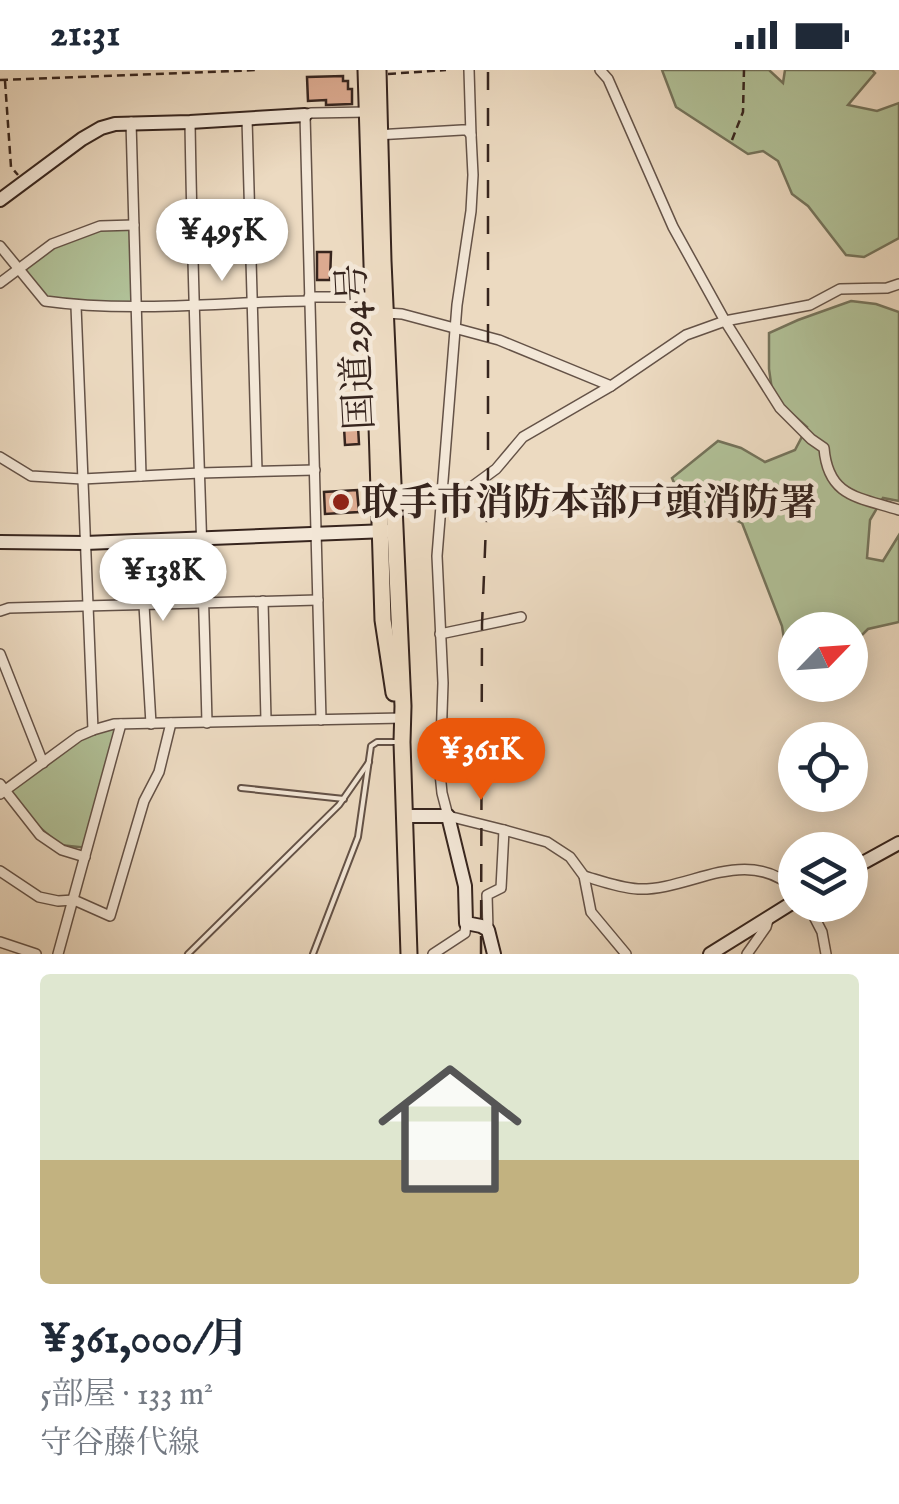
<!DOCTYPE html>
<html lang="ja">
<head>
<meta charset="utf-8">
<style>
  :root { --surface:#fff; --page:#f2f2f3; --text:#1f2937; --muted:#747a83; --accent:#ea580c }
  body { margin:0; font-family:"IM FELL English","Noto Serif JP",serif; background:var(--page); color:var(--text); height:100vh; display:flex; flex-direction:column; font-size:38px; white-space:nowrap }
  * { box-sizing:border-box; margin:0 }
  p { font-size:32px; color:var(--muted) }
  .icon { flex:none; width:55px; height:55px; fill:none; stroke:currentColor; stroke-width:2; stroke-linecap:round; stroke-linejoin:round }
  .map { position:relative; height:884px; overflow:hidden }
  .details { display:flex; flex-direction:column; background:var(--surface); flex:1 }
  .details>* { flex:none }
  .needle { width:65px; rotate:65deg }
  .controls { position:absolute; left:778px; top:542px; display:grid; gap:20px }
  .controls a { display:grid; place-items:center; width:90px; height:90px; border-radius:50%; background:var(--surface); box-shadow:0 5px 25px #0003; font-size:50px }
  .price { position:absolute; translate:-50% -85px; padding:0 22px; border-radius:35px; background:#fff; color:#222; font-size:32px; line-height:65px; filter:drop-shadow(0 2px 5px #0008) }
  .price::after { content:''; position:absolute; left:50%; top:60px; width:30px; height:22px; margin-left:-15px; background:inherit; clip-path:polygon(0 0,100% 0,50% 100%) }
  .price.current { background:var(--accent); color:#fff }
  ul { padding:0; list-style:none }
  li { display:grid; align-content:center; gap:20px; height:530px; padding:0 40px }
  li span { display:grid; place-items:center; height:310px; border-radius:10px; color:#555 }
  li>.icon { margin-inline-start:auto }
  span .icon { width:180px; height:180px; fill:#fffc; stroke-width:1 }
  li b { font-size:42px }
  .status { display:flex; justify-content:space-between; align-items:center; height:70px; padding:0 50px; background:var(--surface); direction:ltr }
  .status svg { height:28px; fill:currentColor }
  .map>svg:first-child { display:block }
  .green { fill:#b1c198; stroke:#74735b; stroke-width:2.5 }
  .building { fill:#dcaa90; stroke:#37251e; stroke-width:2.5 }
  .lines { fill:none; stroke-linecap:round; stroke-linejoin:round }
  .lane-casing { stroke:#645247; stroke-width:8 }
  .street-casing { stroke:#645247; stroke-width:12 }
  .secondary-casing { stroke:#37251e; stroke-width:16 }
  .highway-casing { stroke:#37251e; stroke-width:19 }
  .path { stroke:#37251e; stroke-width:2.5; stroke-dasharray:8 5; stroke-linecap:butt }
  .lane { stroke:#f3e7d7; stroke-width:4 }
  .street { stroke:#f3e7d7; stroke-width:9 }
  .secondary { stroke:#f3e7d7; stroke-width:12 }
  .highway { stroke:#ecdac1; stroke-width:15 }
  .rail { stroke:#37251e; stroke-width:2.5; stroke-dasharray:18 18; stroke-linecap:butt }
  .poi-dot { fill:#8f2418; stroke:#f3e7d7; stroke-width:4 }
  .labels { text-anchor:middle; stroke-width:9; stroke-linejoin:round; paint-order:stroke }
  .street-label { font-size:38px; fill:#37251e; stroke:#f3e7d7 }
  .poi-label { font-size:38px; font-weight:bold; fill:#37251e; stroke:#f3e7d7; text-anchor:start }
</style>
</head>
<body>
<div class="status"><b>21:31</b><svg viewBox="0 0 49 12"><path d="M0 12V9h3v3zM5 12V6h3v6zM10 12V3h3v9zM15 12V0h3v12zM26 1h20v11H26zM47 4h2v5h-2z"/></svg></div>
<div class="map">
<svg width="899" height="884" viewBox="0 0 899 884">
  <rect width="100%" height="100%" fill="#ecdac1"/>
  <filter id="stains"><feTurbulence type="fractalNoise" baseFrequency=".002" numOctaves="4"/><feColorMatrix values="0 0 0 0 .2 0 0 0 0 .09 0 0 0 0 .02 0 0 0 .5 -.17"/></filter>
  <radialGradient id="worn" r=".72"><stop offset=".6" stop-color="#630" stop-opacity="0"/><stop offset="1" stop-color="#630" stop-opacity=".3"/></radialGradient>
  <!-- green -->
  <g class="green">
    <polygon points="662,0 769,0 783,13 785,0 872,0 875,3 848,35 877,41 899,33 899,168 864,187 846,185 808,136 792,124 778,91 763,81 748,84 676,37"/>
    <polygon points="134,155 137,236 45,231 18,199 52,174 100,156"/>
    <polygon points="851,231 876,234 899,242 899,431 883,428 870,450 867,488 883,491 899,465 899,552 868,559 850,577 850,560 795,560 795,592 786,582 782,556 742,453 679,424 672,408 718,371 741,378 765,392 795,380 807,357 773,327 769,299 769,263 798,250"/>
    <polygon points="121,654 88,778 60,775 38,756 5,721 79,666"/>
  </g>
  <!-- building -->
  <g class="building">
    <polygon points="343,6 343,11 348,11 348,19 352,19 352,34 326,35 326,30 308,31 307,7"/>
    <polygon points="317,182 331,182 330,210 317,210"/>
    <polygon points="358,356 359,374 345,375 344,357"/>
    <polygon points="357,420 359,442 325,444 324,422"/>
  </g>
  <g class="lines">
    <!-- lane casing -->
    <g class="lane-casing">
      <g id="lane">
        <polyline points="241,718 344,729"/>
        <polyline points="188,884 339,735 369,692"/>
        <polyline points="313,884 358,767 371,676 377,672 397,672"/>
      </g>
    </g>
    <!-- street casing -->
    <g class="street-casing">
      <g id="street">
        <polyline points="469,0 471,65"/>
        <path d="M600 0 608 9 673 157 725 251 780 338 811 369 824 378C828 427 858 427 899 440"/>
        <polyline points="247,49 257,401"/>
        <polyline points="131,52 141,406"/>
        <path d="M190 52C193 252 202 452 207 653"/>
        <polyline points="376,65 462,60 467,60 471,65 473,105 471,141 457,235 437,486 443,613 440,703 442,723 448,746 504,760"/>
        <path d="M0 176 45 231C130 243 223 232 309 231"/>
        <polyline points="0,213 52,174 100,156 134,155"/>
        <polyline points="309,227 373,227"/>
        <polyline points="76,236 93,660"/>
        <polyline points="386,243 402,244 499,270 611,316"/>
        <polyline points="0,387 31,406 82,409 200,403 315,400"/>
        <polyline points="441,432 466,421 496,399 523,367 611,316 686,265 725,251 810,235 840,219 887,218 899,214"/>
        <polyline points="263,531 266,650"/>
        <polyline points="144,535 151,654"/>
        <polyline points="0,541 9,538 318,530"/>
        <polyline points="440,564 521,547"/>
        <polyline points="0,584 43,693"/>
        <polyline points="321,650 305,45 311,43 367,42"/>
        <polyline points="0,714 40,765 62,780 85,787"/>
        <polyline points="0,724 79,666 93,660 114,654 403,648"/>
        <polyline points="0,801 39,827 58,831 74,830 110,846 144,731 159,702 171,653"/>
        <path d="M584 806C601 811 620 818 638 819 691 821 744 774 795 819"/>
        <polyline points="808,835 822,862 826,884"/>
        <polyline points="488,860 487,825 501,818 504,760 547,772 570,787 584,806 591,842 626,884"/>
        <polyline points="0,872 36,884"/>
        <polyline points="58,884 121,654"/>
        <polyline points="433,884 465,863 466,853"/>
        <polyline points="747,884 766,857 769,847"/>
      </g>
    </g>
    <!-- secondary casing -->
    <g class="secondary-casing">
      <g id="secondary">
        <polyline points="0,130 82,69 101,58 115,54 190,52 305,45"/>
        <polyline points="0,472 85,473 387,461"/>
        <polyline points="404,746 448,746 465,816 466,853 481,856 488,860 494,884"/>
        <polyline points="850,800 899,773"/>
        <polyline points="710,884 795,831"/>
      </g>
    </g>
    <!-- highway casing -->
    <g class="highway-casing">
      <g id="highway">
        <polyline points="366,0 383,550 394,623"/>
        <polyline points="378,0 383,191 403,636 402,672 409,884"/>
      </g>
    </g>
    <!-- path -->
    <g class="path">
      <polyline points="388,4 446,0"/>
      <polyline points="0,10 258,0"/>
      <polyline points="5,11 11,97 18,105"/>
      <polyline points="732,70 743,42 744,0"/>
    </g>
    <!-- lane -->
    <use href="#lane" class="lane"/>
    <!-- street -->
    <use href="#street" class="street"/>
    <!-- secondary -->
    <use href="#secondary" class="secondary"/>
    <!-- highway -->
    <use href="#highway" class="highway"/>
    <!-- rail -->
    <polyline class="rail" points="481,884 482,555 488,405 488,0"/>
  </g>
  <!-- markers -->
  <circle class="poi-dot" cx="341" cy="432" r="10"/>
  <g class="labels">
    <!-- street labels -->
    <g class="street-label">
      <text transform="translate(355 277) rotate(-93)" y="13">国道294号</text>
    </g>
    <!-- poi labels -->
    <g class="poi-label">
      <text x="361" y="445">取手市消防本部戸頭消防署</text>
    </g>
  </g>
  <rect width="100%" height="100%" filter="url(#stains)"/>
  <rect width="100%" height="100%" fill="url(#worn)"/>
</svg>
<div class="controls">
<a><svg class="needle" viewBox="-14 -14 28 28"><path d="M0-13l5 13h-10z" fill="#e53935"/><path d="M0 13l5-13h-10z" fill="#747a83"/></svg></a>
<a><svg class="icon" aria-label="locate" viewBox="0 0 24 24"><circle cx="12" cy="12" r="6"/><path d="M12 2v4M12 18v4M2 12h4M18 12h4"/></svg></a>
<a><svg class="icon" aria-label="layers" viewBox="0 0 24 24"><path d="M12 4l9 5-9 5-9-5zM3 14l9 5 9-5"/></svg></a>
</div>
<b class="price" style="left:222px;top:214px">¥495K</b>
<b class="price" style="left:163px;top:554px">¥138K</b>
<b class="price current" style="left:481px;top:733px">¥361K</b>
</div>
<section class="details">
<ul>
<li><span style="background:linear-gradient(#dfe7d0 60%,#c2b280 0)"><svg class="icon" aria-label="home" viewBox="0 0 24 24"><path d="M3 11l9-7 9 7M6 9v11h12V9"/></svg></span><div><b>¥361,000/月</b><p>5部屋 · 133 m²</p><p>守谷藤代線</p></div></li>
</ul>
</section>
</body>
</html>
